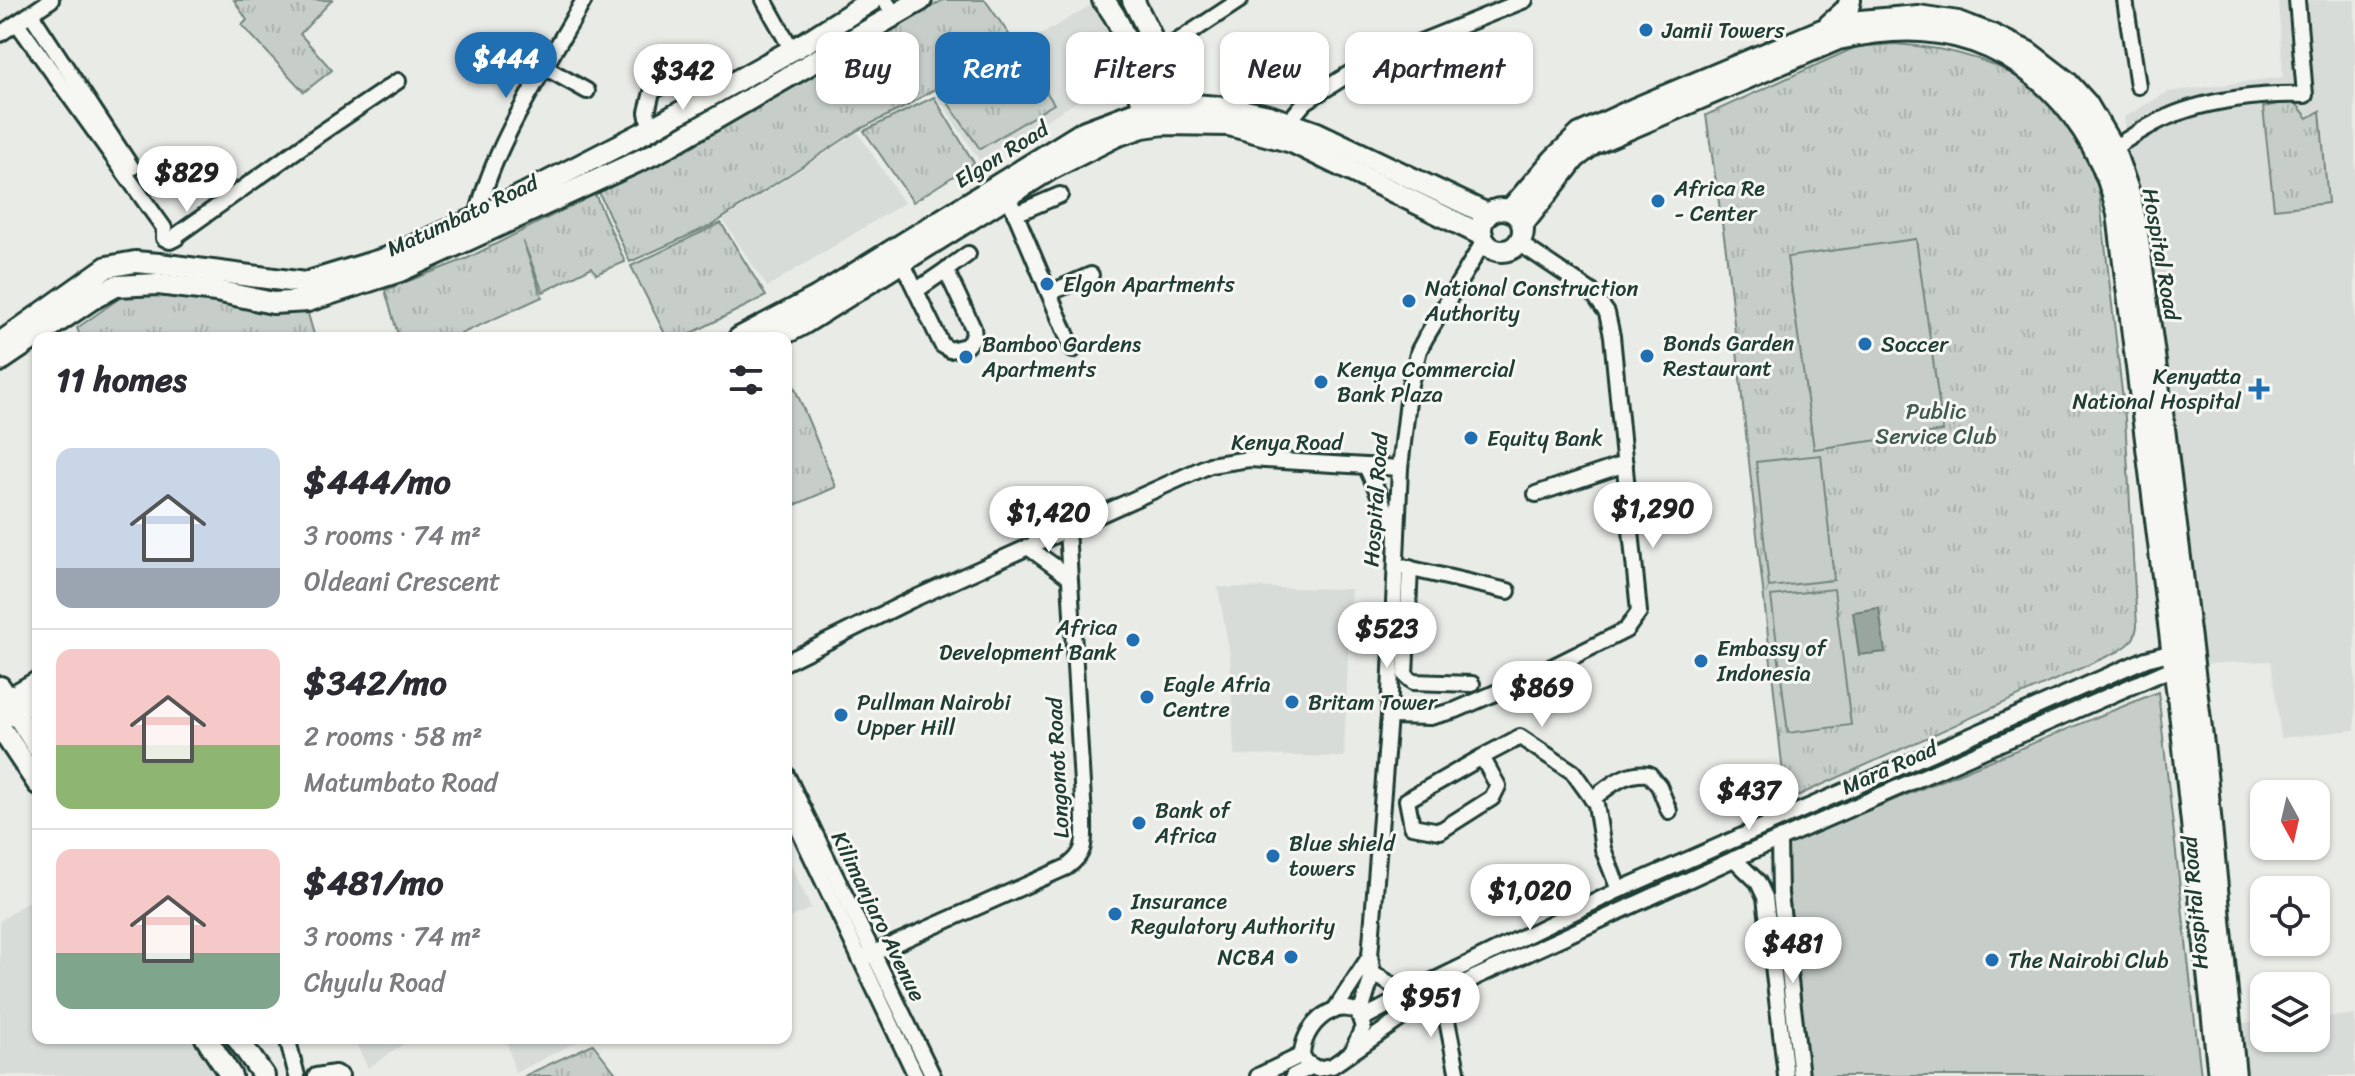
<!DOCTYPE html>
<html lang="en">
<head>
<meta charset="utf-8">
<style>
  :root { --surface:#fff; --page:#f2f2f3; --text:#2b2b33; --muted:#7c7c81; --line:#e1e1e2; --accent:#1f6fb2 }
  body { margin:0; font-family:Sriracha,sans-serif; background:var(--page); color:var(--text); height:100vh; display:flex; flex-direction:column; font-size:30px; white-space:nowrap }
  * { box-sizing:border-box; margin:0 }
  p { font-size:26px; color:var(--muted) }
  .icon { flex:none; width:44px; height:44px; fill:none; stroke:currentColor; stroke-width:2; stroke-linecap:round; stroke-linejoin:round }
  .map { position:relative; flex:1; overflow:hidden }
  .details { position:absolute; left:32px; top:332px; width:760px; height:712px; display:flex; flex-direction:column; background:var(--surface); border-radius:16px; box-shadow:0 2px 6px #0004 }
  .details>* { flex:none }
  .top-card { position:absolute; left:816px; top:32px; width:760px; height:72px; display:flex; gap:16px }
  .needle { width:52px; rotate:172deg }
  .tools { position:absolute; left:2250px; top:780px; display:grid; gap:16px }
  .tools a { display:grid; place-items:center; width:80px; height:80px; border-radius:16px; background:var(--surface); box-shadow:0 2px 6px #0004; font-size:40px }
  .price { position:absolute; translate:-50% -68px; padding:0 18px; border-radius:28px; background:#fff; color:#222; font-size:26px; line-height:52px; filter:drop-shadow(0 2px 4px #0008) }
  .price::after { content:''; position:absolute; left:50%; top:48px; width:24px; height:18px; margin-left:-12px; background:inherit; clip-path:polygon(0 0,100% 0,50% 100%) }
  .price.selected { background:var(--accent); color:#fff }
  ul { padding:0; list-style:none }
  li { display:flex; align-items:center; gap:24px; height:200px; padding:0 24px }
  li+li { border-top:2px solid var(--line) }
  li span { display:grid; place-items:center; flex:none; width:224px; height:160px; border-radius:16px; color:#555 }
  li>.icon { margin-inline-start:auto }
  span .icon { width:96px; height:96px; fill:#fffc; stroke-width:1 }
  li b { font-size:34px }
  h2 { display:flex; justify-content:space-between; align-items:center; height:96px; padding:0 24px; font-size:34px }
  .tag { padding:0 28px; border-radius:16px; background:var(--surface); box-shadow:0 2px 6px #0004; font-size:28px; line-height:72px }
  .tag.selected { background:var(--accent); color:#fff }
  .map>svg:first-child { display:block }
  .built { fill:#d8dcd8 }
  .grass { fill:url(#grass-tufts); stroke:#73867e; stroke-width:2 }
  .garden { fill:#c7cec9; stroke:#73867e; stroke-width:2 }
  .water { fill:#99a6a0; stroke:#687c75; stroke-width:2 }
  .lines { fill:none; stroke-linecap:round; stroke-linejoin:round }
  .street-casing { stroke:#1f3d34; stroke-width:20 }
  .secondary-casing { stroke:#1f3d34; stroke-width:26 }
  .street { stroke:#f6f6f2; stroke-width:14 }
  .secondary { stroke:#f6f6f2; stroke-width:20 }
  .poi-dot { fill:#1f6fb2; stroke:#f6f6f2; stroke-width:3 }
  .labels { text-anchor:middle; stroke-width:6; stroke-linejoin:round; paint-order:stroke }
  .poi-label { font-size:22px; fill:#1f3d34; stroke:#f6f6f2; text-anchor:start }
  .street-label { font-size:22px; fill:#1f3d34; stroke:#f6f6f2 }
  .park-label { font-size:22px; fill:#415a52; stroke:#f6f6f2 }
</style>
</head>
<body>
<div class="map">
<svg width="2355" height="1076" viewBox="0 0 2355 1076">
  <defs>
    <pattern id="grass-tufts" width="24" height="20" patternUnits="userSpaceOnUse" patternTransform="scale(2)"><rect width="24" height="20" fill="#c7cec9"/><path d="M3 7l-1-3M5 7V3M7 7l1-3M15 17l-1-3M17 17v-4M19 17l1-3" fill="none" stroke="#aab2ad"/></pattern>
  </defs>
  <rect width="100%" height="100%" fill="#e9ebe7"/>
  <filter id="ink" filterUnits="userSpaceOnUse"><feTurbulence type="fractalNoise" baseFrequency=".0125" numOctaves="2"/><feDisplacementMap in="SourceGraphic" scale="16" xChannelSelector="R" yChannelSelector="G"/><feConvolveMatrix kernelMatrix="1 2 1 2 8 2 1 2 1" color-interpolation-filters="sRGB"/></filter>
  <g filter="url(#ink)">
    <!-- built -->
    <g class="built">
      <polygon points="2278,0 2355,0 2355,730 2281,738 2271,661 2204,664 2124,117 2168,92 2283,77"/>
      <polygon points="1093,4 1119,53 1117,78 979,160 937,96"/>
      <polygon points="858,132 904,203 767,287 723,220"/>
      <polygon points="1218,587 1351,589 1344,757 1234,755 1230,656"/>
      <polygon points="786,854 811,908 786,920"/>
      <polygon points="38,894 38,1038 201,1038 227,1076 0,1075 0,921"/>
      <polygon points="2355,1015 2355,1076 2246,1076 2238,1023 2264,1021 2264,1038 2316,1038 2316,1017"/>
      <polygon points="353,1038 413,1038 368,1068"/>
      <polygon points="506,1038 584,1038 515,1073"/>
    </g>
    <!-- grass -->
    <g class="grass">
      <polygon points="234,0 332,0 300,34 332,70 304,92 242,25 247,20"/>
      <polygon points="943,0 985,0 1015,43 911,103 875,41"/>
      <polygon points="871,41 909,105 858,130 712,225 630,262 597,188 696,143"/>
      <path d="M1894 44C1948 47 2005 61 2048 98 2064 113 2090 162 2098 183L2125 418 2137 626C2135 639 2131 644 2119 651L1786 801 1726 250 1706 115 1856 47Z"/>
      <polygon points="1022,53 1054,104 980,149 946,100"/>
      <polygon points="934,97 974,163 913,202 864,131"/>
      <polygon points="2294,101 2308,118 2320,111 2328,203 2274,209 2263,107"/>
      <polygon points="595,194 625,262 596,274 592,267 543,292 523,241 542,297 452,338 399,338 385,290 468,258"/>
      <polygon points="721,223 766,296 682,338 667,338 631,266"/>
      <polygon points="134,288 306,307 315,338 81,338 77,328"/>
      <polygon points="786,367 836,487 786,509"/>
      <polygon points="593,1044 618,1076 525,1076 526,1075"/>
    </g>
    <!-- garden -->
    <g class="garden">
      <polygon points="1916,239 1943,431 1814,449 1787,257"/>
      <polygon points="1821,455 1834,580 1769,587 1756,462"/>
      <polygon points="1834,589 1851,725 1788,733 1771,596"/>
      <polygon points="2158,692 2201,1076 1809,1076 1784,845"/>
    </g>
    <!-- water -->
    <polygon class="water" points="1879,608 1885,652 1859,655 1853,612"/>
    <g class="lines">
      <!-- street casing -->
      <g class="street-casing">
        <g id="street">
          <polyline points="764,0 792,50"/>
          <polyline points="885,0 895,16"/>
          <polyline points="2125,0 2138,86"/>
          <polyline points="31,14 132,168"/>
          <polyline points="17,23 164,228 164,238 170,241 176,238"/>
          <polyline points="0,34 51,0"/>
          <polyline points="1130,61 1155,56 1240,0"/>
          <polyline points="546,68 587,91"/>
          <polyline points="1292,124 1295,114 1305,102 1363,65 1525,0"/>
          <polyline points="650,129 647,112 652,92 691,69"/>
          <path d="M2105 153C2126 141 2147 125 2170 116 2207 100 2265 93 2305 95L2297 0"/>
          <polyline points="1008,196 1073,350"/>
          <polyline points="1015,214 1060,195"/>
          <path d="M477 218C492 145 547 66 584 0"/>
          <polyline points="177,235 318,135 398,81"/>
          <polyline points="902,262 942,345 950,350 966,346 974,337 973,328 946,270 917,290"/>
          <polyline points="946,270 968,254"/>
          <polyline points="1049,293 1091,275"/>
          <polyline points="1366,466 1394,528"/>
          <polyline points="1536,494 1625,464"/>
          <polyline points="1028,547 1069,577"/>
          <polyline points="1403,567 1508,591"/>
          <polyline points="1410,568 1405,675 1413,682 1472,684"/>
          <polyline points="786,662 911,600 1210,465 1249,459 1400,468"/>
          <polyline points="1389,716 1430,717 1456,710 1532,677 1626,630 1639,612 1612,336 1607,313 1592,292 1519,243"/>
          <polyline points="1482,757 1407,800 1412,826 1440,831 1492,798 1498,786 1482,757 1520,737 1573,772 1596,804 1603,849 1619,890"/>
          <polyline points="786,774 933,1076"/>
          <path d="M1592 799C1610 786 1625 771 1649 774L1659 786 1669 811"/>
          <polyline points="786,803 916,1076"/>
          <polyline points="1779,841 1780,894 1801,1076"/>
          <polyline points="1734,859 1758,882 1765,897 1786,1076"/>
          <path d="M860 959 1067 867C1087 852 1084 843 1084 818L1067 529"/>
          <polyline points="1373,973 1398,989 1411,993"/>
          <polyline points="1442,995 1458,1076"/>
          <polyline points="1334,1011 1370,956"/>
          <polyline points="1360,1015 1373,973 1370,956 1389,716 1400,468 1410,384 1419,350 1426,337 1484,241"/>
          <polyline points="1362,1019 1433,981 1619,890 2146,659 2181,650"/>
          <polyline points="288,1041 297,1076"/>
          <path d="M1352 1052 1363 1027 1358 1012C1331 999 1303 1027 1302 1055L1306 1062 1317 1069 1332 1066 1403 1017 1476 977 1734 859 2180 665"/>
          <polyline points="316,1076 335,1073 341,1076"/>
          <polyline points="1258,1076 1302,1055"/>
          <polyline points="1293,1076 1311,1067"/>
        </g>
      </g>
      <!-- secondary casing -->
      <g class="secondary-casing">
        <g id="secondary">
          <path d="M1103 0C1129 28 1133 74 1144 109"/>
          <polyline points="1133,0 1150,34 1167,106"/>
          <polyline points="1829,25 1848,8 1850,0"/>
          <circle cx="1502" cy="230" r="21"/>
          <polyline points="1510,210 1554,159 1580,134 1634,109 1822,30 1849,22 1918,16 1958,22 1990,34 2028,52 2067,82 2087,104 2113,148 2129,193 2136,225 2163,420 2204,753 2235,1076"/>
          <path d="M1523 224 1575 158 1593 144 1838 39C1866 33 1893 29 1922 31 2023 38 2097 119 2118 214L2182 729 2219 1076"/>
          <polyline points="739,338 817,297 1085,131 1144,109 1193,105 1231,108 1269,116 1317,133 1487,214"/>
          <polyline points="776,338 803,324 1049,170 1116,136 1143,127 1164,124 1229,125 1292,142 1482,235"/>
          <polyline points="0,343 107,267 135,262 159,264 305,283 387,258 477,218 645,132 808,41 872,0"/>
          <polyline points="0,361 92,299 116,286 158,284 216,291 273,303 308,301 400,271 656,153 921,0"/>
          <polyline points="0,687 38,748"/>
          <polyline points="0,704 38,682"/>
          <polyline points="3,718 38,698"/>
          <polyline points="0,727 38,784"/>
          <polyline points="206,1038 231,1076"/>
          <polyline points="237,1038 264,1076"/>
        </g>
      </g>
      <!-- street -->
      <use href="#street" class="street"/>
      <!-- secondary -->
      <use href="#secondary" class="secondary"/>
    </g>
  </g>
  <!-- markers -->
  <g class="poi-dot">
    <circle cx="1646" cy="30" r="8"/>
    <circle cx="1658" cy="201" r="8"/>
    <circle cx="1047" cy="284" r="8"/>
    <circle cx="1409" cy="301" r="8"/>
    <circle cx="1865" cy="344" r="8"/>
    <circle cx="1647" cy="356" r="8"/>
    <circle cx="966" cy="357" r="8"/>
    <circle cx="1321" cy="382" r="8"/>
    <path d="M2255 377h8v8h8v8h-8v8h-8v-8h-8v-8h8z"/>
    <circle cx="1471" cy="438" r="8"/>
    <circle cx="1133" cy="640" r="8"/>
    <circle cx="1701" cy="661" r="8"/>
    <circle cx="1147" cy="697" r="8"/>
    <circle cx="1292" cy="702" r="8"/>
    <circle cx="841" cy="715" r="8"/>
    <circle cx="1139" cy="823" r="8"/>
    <circle cx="1273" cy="856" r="8"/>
    <circle cx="1115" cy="914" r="8"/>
    <circle cx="1291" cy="957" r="8"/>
    <circle cx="1992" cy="960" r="8"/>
  </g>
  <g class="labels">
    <!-- poi labels -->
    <g class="poi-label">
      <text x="1662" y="38">Jamii Towers</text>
      <text x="1674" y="196">Africa Re<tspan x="1674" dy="25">- Center</tspan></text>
      <text x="1063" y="292">Elgon Apartments</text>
      <text x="1425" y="296">National Construction<tspan x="1425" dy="25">Authority</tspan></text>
      <text x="1663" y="351">Bonds Garden<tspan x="1663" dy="25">Restaurant</tspan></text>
      <text x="982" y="352">Bamboo Gardens<tspan x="982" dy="25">Apartments</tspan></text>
      <text x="1881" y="352">Soccer</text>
      <text x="1337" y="377">Kenya Commercial<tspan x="1337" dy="25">Bank Plaza</tspan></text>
      <text x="2241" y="384" text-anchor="end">Kenyatta<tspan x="2241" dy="25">National Hospital</tspan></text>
      <text x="1487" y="446">Equity Bank</text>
      <text x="1117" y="635" text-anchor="end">Africa<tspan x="1117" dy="25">Development Bank</tspan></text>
      <text x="1717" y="656">Embassy of<tspan x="1717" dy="25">Indonesia</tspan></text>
      <text x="1163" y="692">Eagle Afria<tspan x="1163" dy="25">Centre</tspan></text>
      <text x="857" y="710">Pullman Nairobi<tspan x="857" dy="25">Upper Hill</tspan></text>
      <text x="1308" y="710">Britam Tower</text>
      <text x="1155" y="818">Bank of<tspan x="1155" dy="25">Africa</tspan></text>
      <text x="1289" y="851">Blue shield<tspan x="1289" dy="25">towers</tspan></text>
      <text x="1131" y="909">Insurance<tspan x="1131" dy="25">Regulatory Authority</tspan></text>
      <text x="1275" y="965" text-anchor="end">NCBA</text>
      <text x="2008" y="968">The Nairobi Club</text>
    </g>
    <!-- street labels -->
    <g class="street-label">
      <text transform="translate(1001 154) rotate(-32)" y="8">Elgon Road</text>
      <text transform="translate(462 215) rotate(-25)" y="8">Matumbato Road</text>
      <text transform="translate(2162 254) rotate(80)" y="8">Hospital Road</text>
      <text x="1287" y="450">Kenya Road</text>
      <text transform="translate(1375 500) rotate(-86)" y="8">Hospital Road</text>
      <text transform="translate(1889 767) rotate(-24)" y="8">Mara Road</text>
      <text transform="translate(1057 768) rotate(-93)" y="8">Longonot Road</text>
      <text transform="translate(2194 903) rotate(-95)" y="8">Hospital Road</text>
      <text transform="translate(879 916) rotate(64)" y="8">Kilimanjaro Avenue</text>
    </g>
    <!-- park labels -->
    <g class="park-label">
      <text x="1936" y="419">Public<tspan x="1936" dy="25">Service Club</tspan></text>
    </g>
  </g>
</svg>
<div class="tools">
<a><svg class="needle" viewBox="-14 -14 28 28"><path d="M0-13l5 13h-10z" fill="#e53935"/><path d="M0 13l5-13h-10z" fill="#7c7c81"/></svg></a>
<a><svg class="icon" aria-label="locate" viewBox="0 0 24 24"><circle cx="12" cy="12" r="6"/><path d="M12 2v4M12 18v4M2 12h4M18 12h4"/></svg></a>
<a><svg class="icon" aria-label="layers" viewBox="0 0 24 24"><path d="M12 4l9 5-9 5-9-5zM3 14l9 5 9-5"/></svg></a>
</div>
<b class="price selected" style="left:506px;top:100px">$444</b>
<b class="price" style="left:683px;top:112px">$342</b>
<b class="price" style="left:187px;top:214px">$829</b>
<b class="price" style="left:1653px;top:550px">$1,290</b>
<b class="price" style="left:1049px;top:554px">$1,420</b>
<b class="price" style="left:1387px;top:670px">$523</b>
<b class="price" style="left:1542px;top:729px">$869</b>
<b class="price" style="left:1749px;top:832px">$437</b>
<b class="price" style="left:1530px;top:932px">$1,020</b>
<b class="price" style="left:1793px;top:985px">$481</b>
<b class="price" style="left:1431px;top:1039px">$951</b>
<div class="top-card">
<a class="tag">Buy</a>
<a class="tag selected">Rent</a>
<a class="tag">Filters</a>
<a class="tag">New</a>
<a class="tag">Apartment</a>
</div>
<section class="details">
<h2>11 homes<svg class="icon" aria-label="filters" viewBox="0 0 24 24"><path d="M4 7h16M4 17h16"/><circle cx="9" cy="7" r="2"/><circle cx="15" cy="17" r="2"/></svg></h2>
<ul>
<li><span style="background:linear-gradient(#c9d6e8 75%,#9aa5b1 0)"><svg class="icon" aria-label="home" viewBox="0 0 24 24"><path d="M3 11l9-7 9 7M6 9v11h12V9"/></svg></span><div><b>$444/mo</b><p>3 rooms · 74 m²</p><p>Oldeani Crescent</p></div></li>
<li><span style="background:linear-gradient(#f6c9c9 60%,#8fb573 0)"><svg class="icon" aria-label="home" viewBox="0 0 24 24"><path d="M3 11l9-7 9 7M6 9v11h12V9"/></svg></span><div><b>$342/mo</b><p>2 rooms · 58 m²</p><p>Matumbato Road</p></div></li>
<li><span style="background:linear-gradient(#f6c9c9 65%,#7fa58c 0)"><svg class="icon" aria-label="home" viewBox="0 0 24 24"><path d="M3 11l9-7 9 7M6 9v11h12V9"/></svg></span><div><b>$481/mo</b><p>3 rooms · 74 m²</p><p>Chyulu Road</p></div></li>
</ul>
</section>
</div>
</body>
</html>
